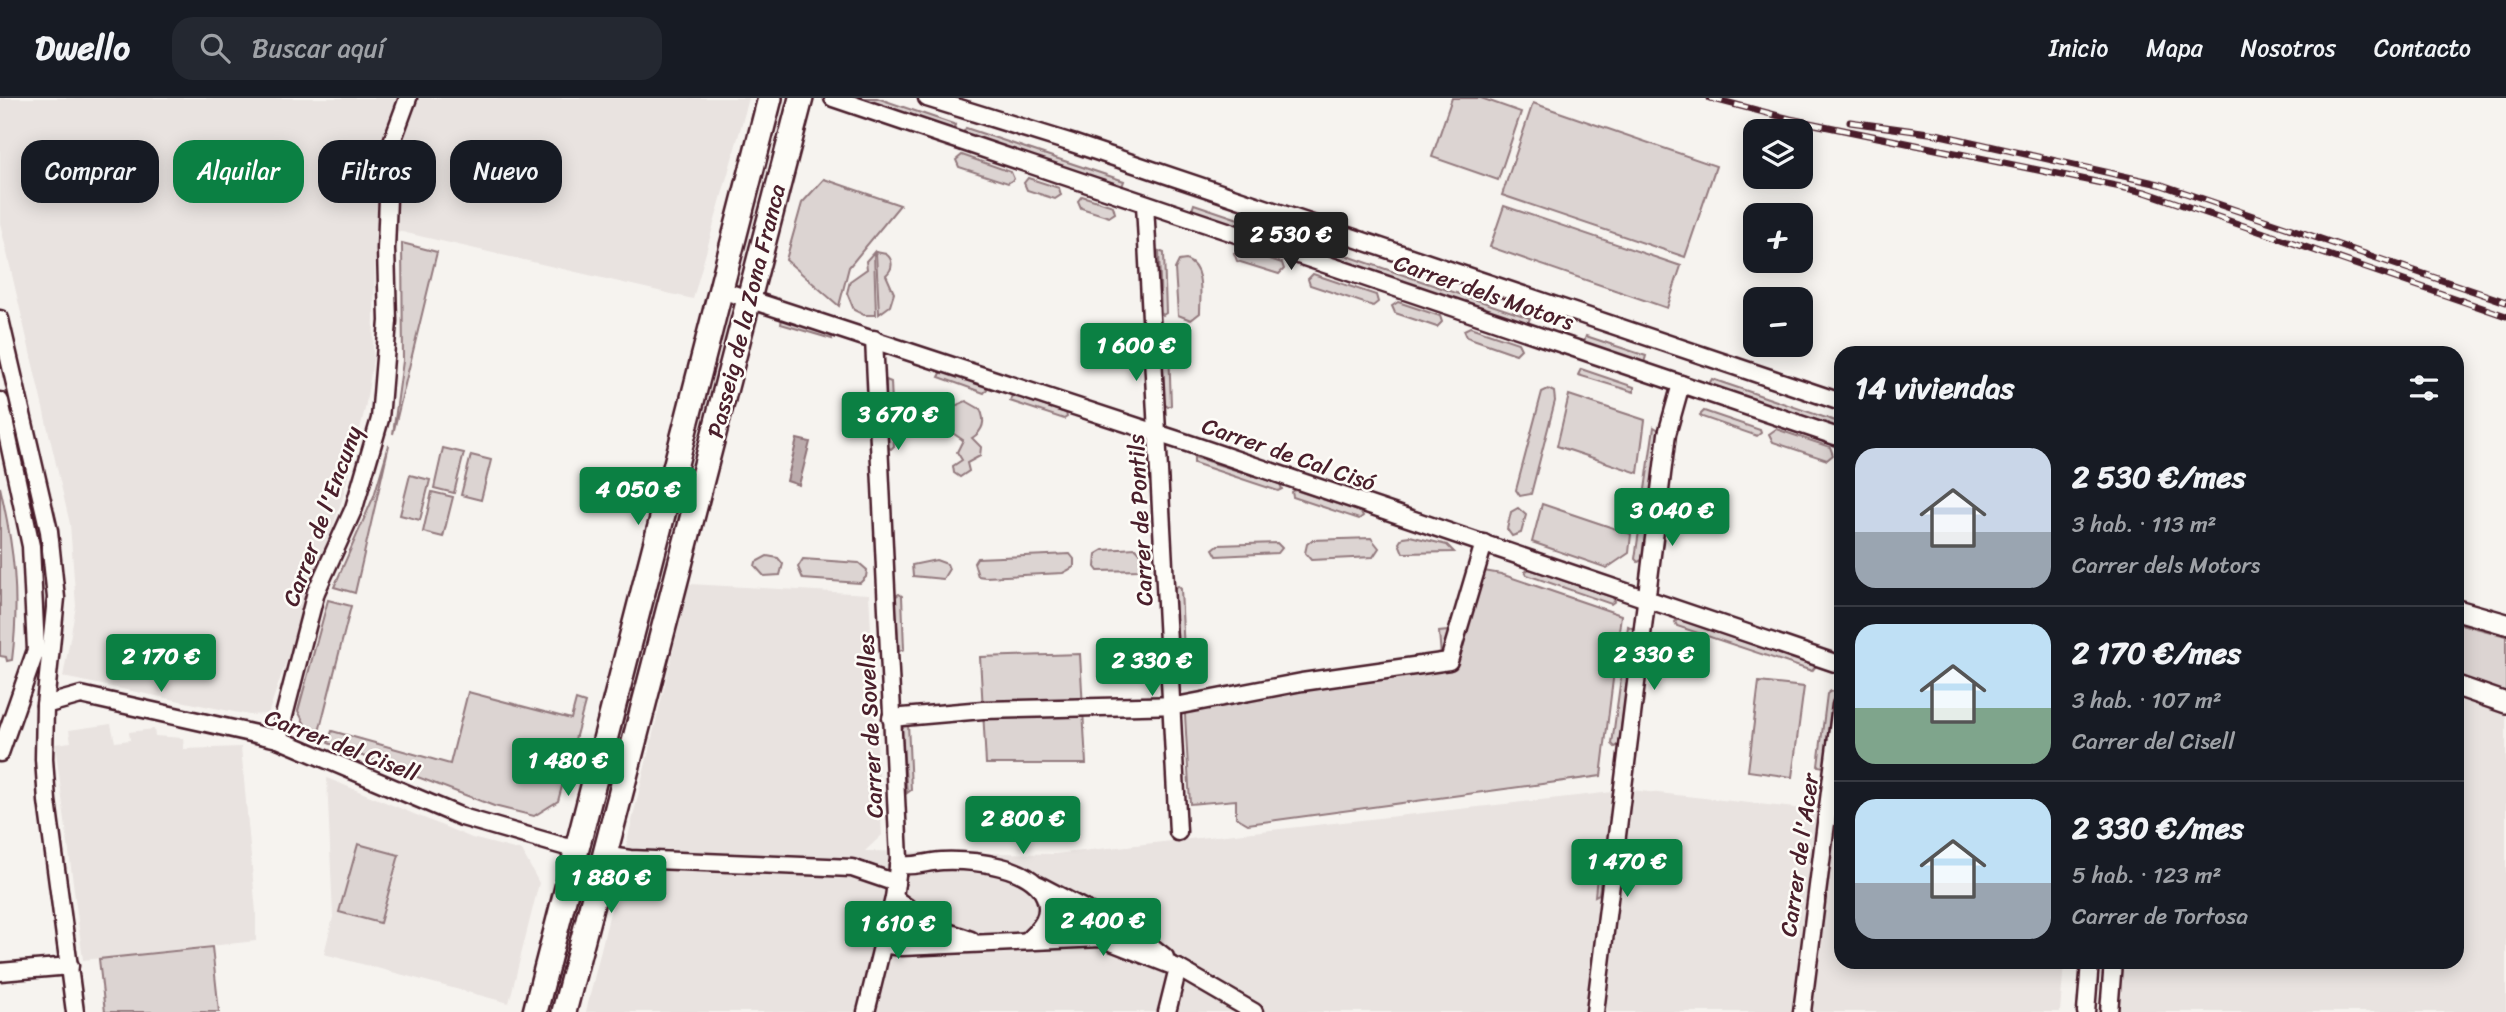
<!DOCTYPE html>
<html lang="es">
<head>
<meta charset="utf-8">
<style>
  :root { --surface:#171b24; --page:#242831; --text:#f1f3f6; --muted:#9ea1a6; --line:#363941; --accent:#0b8043 }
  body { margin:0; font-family:Sriracha,sans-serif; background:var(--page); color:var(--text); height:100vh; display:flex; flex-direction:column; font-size:26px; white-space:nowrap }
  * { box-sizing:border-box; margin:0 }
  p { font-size:23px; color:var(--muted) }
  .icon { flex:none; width:38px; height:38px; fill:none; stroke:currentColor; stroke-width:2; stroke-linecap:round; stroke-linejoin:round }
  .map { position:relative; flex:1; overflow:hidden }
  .details { position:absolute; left:1834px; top:248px; width:630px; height:623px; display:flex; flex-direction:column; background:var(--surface); border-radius:21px; box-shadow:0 4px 18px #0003 }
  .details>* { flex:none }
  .guide { position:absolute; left:21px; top:42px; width:665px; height:63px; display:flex; gap:14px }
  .buttons { position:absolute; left:1743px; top:21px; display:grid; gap:14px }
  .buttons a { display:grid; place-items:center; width:70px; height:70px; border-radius:14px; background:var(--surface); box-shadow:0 4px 18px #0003; font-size:35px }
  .price { position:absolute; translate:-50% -60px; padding:0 16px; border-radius:7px; background:var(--accent); color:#fff; font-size:23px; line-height:46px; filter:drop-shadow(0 2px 4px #0008) }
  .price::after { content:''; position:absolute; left:50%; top:42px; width:21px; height:16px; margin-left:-10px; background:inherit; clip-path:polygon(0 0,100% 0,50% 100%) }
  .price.current { background:#222; color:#fff }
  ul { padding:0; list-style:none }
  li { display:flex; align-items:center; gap:21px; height:175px; padding:0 21px }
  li+li { border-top:2px solid var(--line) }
  li span { display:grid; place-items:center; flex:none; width:196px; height:140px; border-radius:21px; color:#555 }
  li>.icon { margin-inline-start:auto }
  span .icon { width:84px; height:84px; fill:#fffc; stroke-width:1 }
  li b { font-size:30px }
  h2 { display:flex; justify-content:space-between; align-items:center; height:84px; padding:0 21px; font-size:30px }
  .chip { padding:0 24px; border-radius:21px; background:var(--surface); box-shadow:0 4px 18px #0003; font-size:24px; line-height:63px }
  .chip.current { background:var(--accent); color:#fff }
  header { display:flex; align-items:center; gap:42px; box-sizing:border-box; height:98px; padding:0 35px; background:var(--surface); border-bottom:2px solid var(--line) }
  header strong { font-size:33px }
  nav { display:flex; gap:38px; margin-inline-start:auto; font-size:24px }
  .search { width:490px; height:63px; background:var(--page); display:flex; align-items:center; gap:18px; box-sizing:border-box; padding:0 24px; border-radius:21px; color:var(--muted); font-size:26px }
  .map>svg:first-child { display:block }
  .built { fill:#e9e3e0 }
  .green { fill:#dcd4d2; stroke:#937a7e; stroke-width:2 }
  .water { fill:#bbabac; stroke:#8e7378; stroke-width:2 }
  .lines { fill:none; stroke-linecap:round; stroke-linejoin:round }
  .minor-casing { stroke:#4a1f2b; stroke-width:21 }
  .tertiary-casing { stroke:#4a1f2b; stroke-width:24 }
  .secondary-casing { stroke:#4a1f2b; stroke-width:28 }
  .minor { stroke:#fdfcf7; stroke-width:16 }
  .tertiary { stroke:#fdfcf7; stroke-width:19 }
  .secondary { stroke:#fdfcf7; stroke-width:23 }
  .rail-casing { stroke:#4a1f2b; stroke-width:7 }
  .rail { stroke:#fdfcf7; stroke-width:4.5; stroke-dasharray:13; stroke-linecap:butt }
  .labels { text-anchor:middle; stroke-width:5; stroke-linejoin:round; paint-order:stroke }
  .street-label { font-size:23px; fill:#4a1f2b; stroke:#fdfcf7 }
</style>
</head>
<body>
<header>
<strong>Dwello</strong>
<div class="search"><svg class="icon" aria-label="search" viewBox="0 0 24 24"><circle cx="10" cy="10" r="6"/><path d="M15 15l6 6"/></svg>Buscar aquí</div>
<nav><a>Inicio</a><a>Mapa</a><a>Nosotros</a><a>Contacto</a></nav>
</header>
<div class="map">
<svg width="2506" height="914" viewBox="0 0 2506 914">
  <rect width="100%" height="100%" fill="#f6f3ef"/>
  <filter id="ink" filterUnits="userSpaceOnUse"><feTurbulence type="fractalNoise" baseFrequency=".0143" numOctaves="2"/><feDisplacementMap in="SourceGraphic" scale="14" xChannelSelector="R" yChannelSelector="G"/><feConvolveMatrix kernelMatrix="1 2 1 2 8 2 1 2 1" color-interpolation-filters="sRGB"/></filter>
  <g filter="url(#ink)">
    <!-- built -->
    <g class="built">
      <polygon points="0,0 749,0 693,201 376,128 373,262 365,311 342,402 268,616 249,617 63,579 76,508 70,426 0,125"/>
      <polygon points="689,486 869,496 882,737 865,753 1055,756 1631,692 1841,715 1841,864 2064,865 2060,914 586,914"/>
      <polygon points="2457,591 2506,609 2506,914 2114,914 2119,865 2457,864"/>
      <polygon points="111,626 115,644 130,642 129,634 154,631 155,638 183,640 184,651 241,649 256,814 256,843 83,862 55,646 71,644 69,632"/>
      <polygon points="327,680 472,740 522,753 539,785 509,905 324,856 333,819"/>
    </g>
    <!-- green -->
    <g class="green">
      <polygon points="858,0 877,0 956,27 954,33"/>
      <polygon points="1452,0 1481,0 1521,14 1498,82 1432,59"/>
      <polygon points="1533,5 1716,68 1685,159 1502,97"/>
      <polygon points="966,30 1124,83 1122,89 963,35"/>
      <polygon points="962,57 1011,74 1014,81 1008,85 959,69 956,62"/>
      <polygon points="1028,80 1059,90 1061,97 1055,101 1027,92 1024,85"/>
      <polygon points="824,81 900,107 849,169 839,208 786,162 802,105"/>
      <polygon points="1082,98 1113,108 1115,115 1109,119 1081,110 1078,103"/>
      <polygon points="1194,106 1309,145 1307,151 1192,112"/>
      <polygon points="1504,108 1681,168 1667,210 1490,149"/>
      <polygon points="402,145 437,154 393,336 403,263"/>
      <polygon points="1318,148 1530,220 1528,225 1316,154"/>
      <polygon points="1240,151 1282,165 1284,171 1279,176 1237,163 1234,155"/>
      <polygon points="1159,153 1164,155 1166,215 1163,217 1161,215"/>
      <polygon points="874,154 876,217 864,217 854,212 847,195 850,183 867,171 866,163"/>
      <path d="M876 154 886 156C894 162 893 171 886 177L894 195 890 208 879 216Z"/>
      <path d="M1186 162C1205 169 1200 198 1200 215L1191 222 1178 217 1175 171 1179 163Z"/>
      <polygon points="1313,176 1376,197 1378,204 1373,208 1310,187 1308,181"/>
      <polygon points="1398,204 1440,218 1442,224 1437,229 1395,215 1392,208"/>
      <polygon points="782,220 831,236 832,241 781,226"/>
      <polygon points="1470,229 1518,245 1521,251 1516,256 1467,239 1464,232"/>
      <polygon points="1586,238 1646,258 1644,265 1584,244"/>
      <polygon points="1166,248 1169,251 1171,307 1168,309 1164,306 1162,251"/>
      <polygon points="1581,271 1634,289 1634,294 1578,277"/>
      <polygon points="942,273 986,288 987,291 984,295 939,279"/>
      <polygon points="1712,281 1841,325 1841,331 1709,286"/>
      <polygon points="886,282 891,284 894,348 891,351 887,348"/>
      <polygon points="1548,291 1554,294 1555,303 1531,396 1520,398 1516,392 1542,294"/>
      <polygon points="1012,297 1066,315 1067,319 1064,321 1010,303"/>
      <polygon points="1569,297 1645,322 1638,375 1557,348"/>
      <path d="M966 303 980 311C986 323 983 333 972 340L981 349 980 358 967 365 969 373 960 379 954 375 953 368 962 362 957 354 963 342 948 332 945 321 950 310Z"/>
      <polygon points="1704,313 1760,332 1761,335 1757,338 1702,319 1700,317"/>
      <polygon points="1654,329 1659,332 1642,462 1638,464 1635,461"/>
      <polygon points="1776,331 1830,349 1833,357 1827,362 1773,344 1769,336"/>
      <polygon points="389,347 355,495 334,489 374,398"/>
      <polygon points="443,350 464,355 454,395 434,390"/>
      <polygon points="471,357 491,362 481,402 461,397"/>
      <polygon points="1194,359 1280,386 1282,391 1278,393 1194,365"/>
      <polygon points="410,377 430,382 420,422 400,417"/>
      <path d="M0 389C14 450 20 499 12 562L7 563 6 559 0 558Z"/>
      <polygon points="1295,392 1361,414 1363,418 1359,421 1293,399 1292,394"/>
      <polygon points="432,394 453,399 443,439 423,434"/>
      <polygon points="1542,406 1631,436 1629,455 1607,470 1532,444"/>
      <polygon points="1518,410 1526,417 1521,435 1512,438 1507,431 1511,414"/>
      <polygon points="1410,438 1447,447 1454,454 1403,455 1399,445 1403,439"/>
      <polygon points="1371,440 1379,450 1373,459 1311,462 1305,455 1307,446 1312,442"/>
      <polygon points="1277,445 1282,450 1278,455 1217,458 1213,451 1218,447"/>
      <polygon points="1136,450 1145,460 1140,472 1098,473 1095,469 1096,456 1103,452"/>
      <polygon points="1070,456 1074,461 1074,469 1063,475 985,479 978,478 974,465 977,460"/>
      <polygon points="767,458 778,460 783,466 780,477 764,478 755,468 756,464"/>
      <polygon points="803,461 859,465 867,472 866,479 860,485 803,481 798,469"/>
      <polygon points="936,462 947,466 949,471 943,481 913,478 912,467"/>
      <polygon points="1529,471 1612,499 1615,503 1611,506 1527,477 1525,474"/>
      <polygon points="1484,473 1501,476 1621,517 1601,678 1248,726 1236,719 1236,702 1190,706 1184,599 1441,558 1439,534 1457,532"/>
      <polygon points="1178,488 1181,491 1185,577 1180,579 1174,490"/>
      <polygon points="899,496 902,498 904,551 899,553 895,499"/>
      <polygon points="328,502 351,508 318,638 309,634 298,613"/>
      <polygon points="1678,521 1813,567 1815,569 1812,573 1677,528 1675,524"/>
      <polygon points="2457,525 2506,538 2506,595 2457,579"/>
      <polygon points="1628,528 1634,531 1619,647 1615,649 1612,646"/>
      <polygon points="1080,556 1086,666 986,666 980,559"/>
      <polygon points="1759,584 1804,589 1792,679 1748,673"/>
      <polygon points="1831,593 1834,595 1825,669 1818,668 1827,596"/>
      <polygon points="468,594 571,621 576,602 585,605 558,703 534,718 494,708 328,645 332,633 450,666"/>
      <polygon points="908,625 911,692 907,695 901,626"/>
      <polygon points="1604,744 1606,746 1599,796 1595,798 1600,747"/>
      <polygon points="358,746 399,757 380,825 339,814"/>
      <polygon points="212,849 219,914 105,914 99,861"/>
    </g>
    <!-- water -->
    <polygon class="water" points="797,341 810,344 799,387 787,383"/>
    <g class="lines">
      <!-- minor casing -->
      <g class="minor-casing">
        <g id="minor">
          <polyline points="833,0 1841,340"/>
          <polyline points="927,0 1072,45 1841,304"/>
          <polyline points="1145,106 1178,734"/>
          <polyline points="721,192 1187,345 1841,567"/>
          <polyline points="0,221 49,433 56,500 45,607 44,661 47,703 75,914"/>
          <polyline points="0,303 31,448 36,552 0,655"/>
          <polyline points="45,607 81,597 278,641 462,719 577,752"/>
          <polyline points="891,620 983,612 1181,607 1302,584 1449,563 1484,445"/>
          <polyline points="278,641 316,494 354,410 380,321 388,223 386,151 390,49 408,0"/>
          <polyline points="603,757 630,761 852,770 896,785"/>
          <path d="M898 767C914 769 926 764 942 763 972 762 1032 767 1045 799 1052 818 1041 830 1028 842"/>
          <polyline points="1039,787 1142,841 1165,859"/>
          <polyline points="894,800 936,830 971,842"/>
          <polyline points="882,846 902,849 1101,840 1178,870 1254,914"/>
          <polyline points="0,874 70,868"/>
          <polyline points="866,914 894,800 899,761 874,241"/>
          <polyline points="1167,914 1178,870"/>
          <polyline points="1595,914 1667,336 1681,286"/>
          <polyline points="1802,914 1841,607"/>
          <polyline points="2086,914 2090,864"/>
          <polyline points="2109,914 2113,864"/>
        </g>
      </g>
      <!-- tertiary casing -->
      <g class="tertiary-casing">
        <g id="tertiary">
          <polyline points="2457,512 2506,526"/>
          <polyline points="2457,588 2506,605"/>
        </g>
      </g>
      <!-- secondary casing -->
      <g class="secondary-casing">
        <g id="secondary">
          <polyline points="535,914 770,0"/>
          <polyline points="564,914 801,0"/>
        </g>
      </g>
      <!-- minor -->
      <use href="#minor" class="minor"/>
      <!-- tertiary -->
      <use href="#tertiary" class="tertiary"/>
      <!-- secondary -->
      <use href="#secondary" class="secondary"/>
      <!-- rail casing -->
      <g class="rail-casing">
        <g id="rail">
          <polyline points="1710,0 1790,21 2145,94 2506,218"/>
          <polyline points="1850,24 1936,36 2159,86 2506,204"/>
        </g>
      </g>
      <!-- rail -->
      <use href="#rail" class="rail"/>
    </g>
  </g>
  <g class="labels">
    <!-- street labels -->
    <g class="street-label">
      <text transform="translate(1484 194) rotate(19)" y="8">Carrer dels Motors</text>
      <text transform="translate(746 213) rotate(-76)" y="8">Passeig de la Zona Franca</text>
      <text transform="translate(1289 356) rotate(19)" y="8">Carrer de Cal Cisó</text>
      <text transform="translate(322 418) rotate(-70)" y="8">Carrer de l'Encuny</text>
      <text transform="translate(1140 422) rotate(-93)" y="8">Carrer de Pontils</text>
      <text transform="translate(870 628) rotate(-93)" y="8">Carrer de Sovelles</text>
      <text transform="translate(342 647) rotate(21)" y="8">Carrer del Cisell</text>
      <text transform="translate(1799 757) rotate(-82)" y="8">Carrer de l'Acer</text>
    </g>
  </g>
</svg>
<div class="buttons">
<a><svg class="icon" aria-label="layers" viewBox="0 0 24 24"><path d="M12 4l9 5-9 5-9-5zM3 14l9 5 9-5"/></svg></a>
<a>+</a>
<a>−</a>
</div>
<b class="price current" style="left:1291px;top:174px">2 530 €</b>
<b class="price" style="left:1136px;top:285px">1 600 €</b>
<b class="price" style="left:898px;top:354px">3 670 €</b>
<b class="price" style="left:638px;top:429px">4 050 €</b>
<b class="price" style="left:1672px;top:450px">3 040 €</b>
<b class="price" style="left:1654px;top:594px">2 330 €</b>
<b class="price" style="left:161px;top:596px">2 170 €</b>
<b class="price" style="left:1152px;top:600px">2 330 €</b>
<b class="price" style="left:568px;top:700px">1 480 €</b>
<b class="price" style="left:1023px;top:758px">2 800 €</b>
<b class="price" style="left:1627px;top:801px">1 470 €</b>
<b class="price" style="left:611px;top:817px">1 880 €</b>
<b class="price" style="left:1103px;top:860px">2 400 €</b>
<b class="price" style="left:898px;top:863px">1 610 €</b>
<div class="guide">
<a class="chip">Comprar</a>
<a class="chip current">Alquilar</a>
<a class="chip">Filtros</a>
<a class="chip">Nuevo</a>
</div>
<section class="details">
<h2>14 viviendas<svg class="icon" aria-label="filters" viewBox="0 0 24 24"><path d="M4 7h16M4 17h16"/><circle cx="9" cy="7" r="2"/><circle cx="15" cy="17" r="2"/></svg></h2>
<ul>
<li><span style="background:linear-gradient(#c9d6e8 60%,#9aa5b1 0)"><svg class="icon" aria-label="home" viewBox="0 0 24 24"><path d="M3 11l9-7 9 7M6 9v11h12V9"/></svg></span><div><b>2 530 €/mes</b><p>3 hab. · 113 m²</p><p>Carrer dels Motors</p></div></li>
<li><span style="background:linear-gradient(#bfe0f5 60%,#7fa58c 0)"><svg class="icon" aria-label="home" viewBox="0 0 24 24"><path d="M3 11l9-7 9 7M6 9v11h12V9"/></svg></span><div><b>2 170 €/mes</b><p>3 hab. · 107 m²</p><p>Carrer del Cisell</p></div></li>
<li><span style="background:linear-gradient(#bfe0f5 60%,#9aa5b1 0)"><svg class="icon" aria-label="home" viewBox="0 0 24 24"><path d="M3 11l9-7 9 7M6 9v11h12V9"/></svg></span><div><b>2 330 €/mes</b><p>5 hab. · 123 m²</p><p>Carrer de Tortosa</p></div></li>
</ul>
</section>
</div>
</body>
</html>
